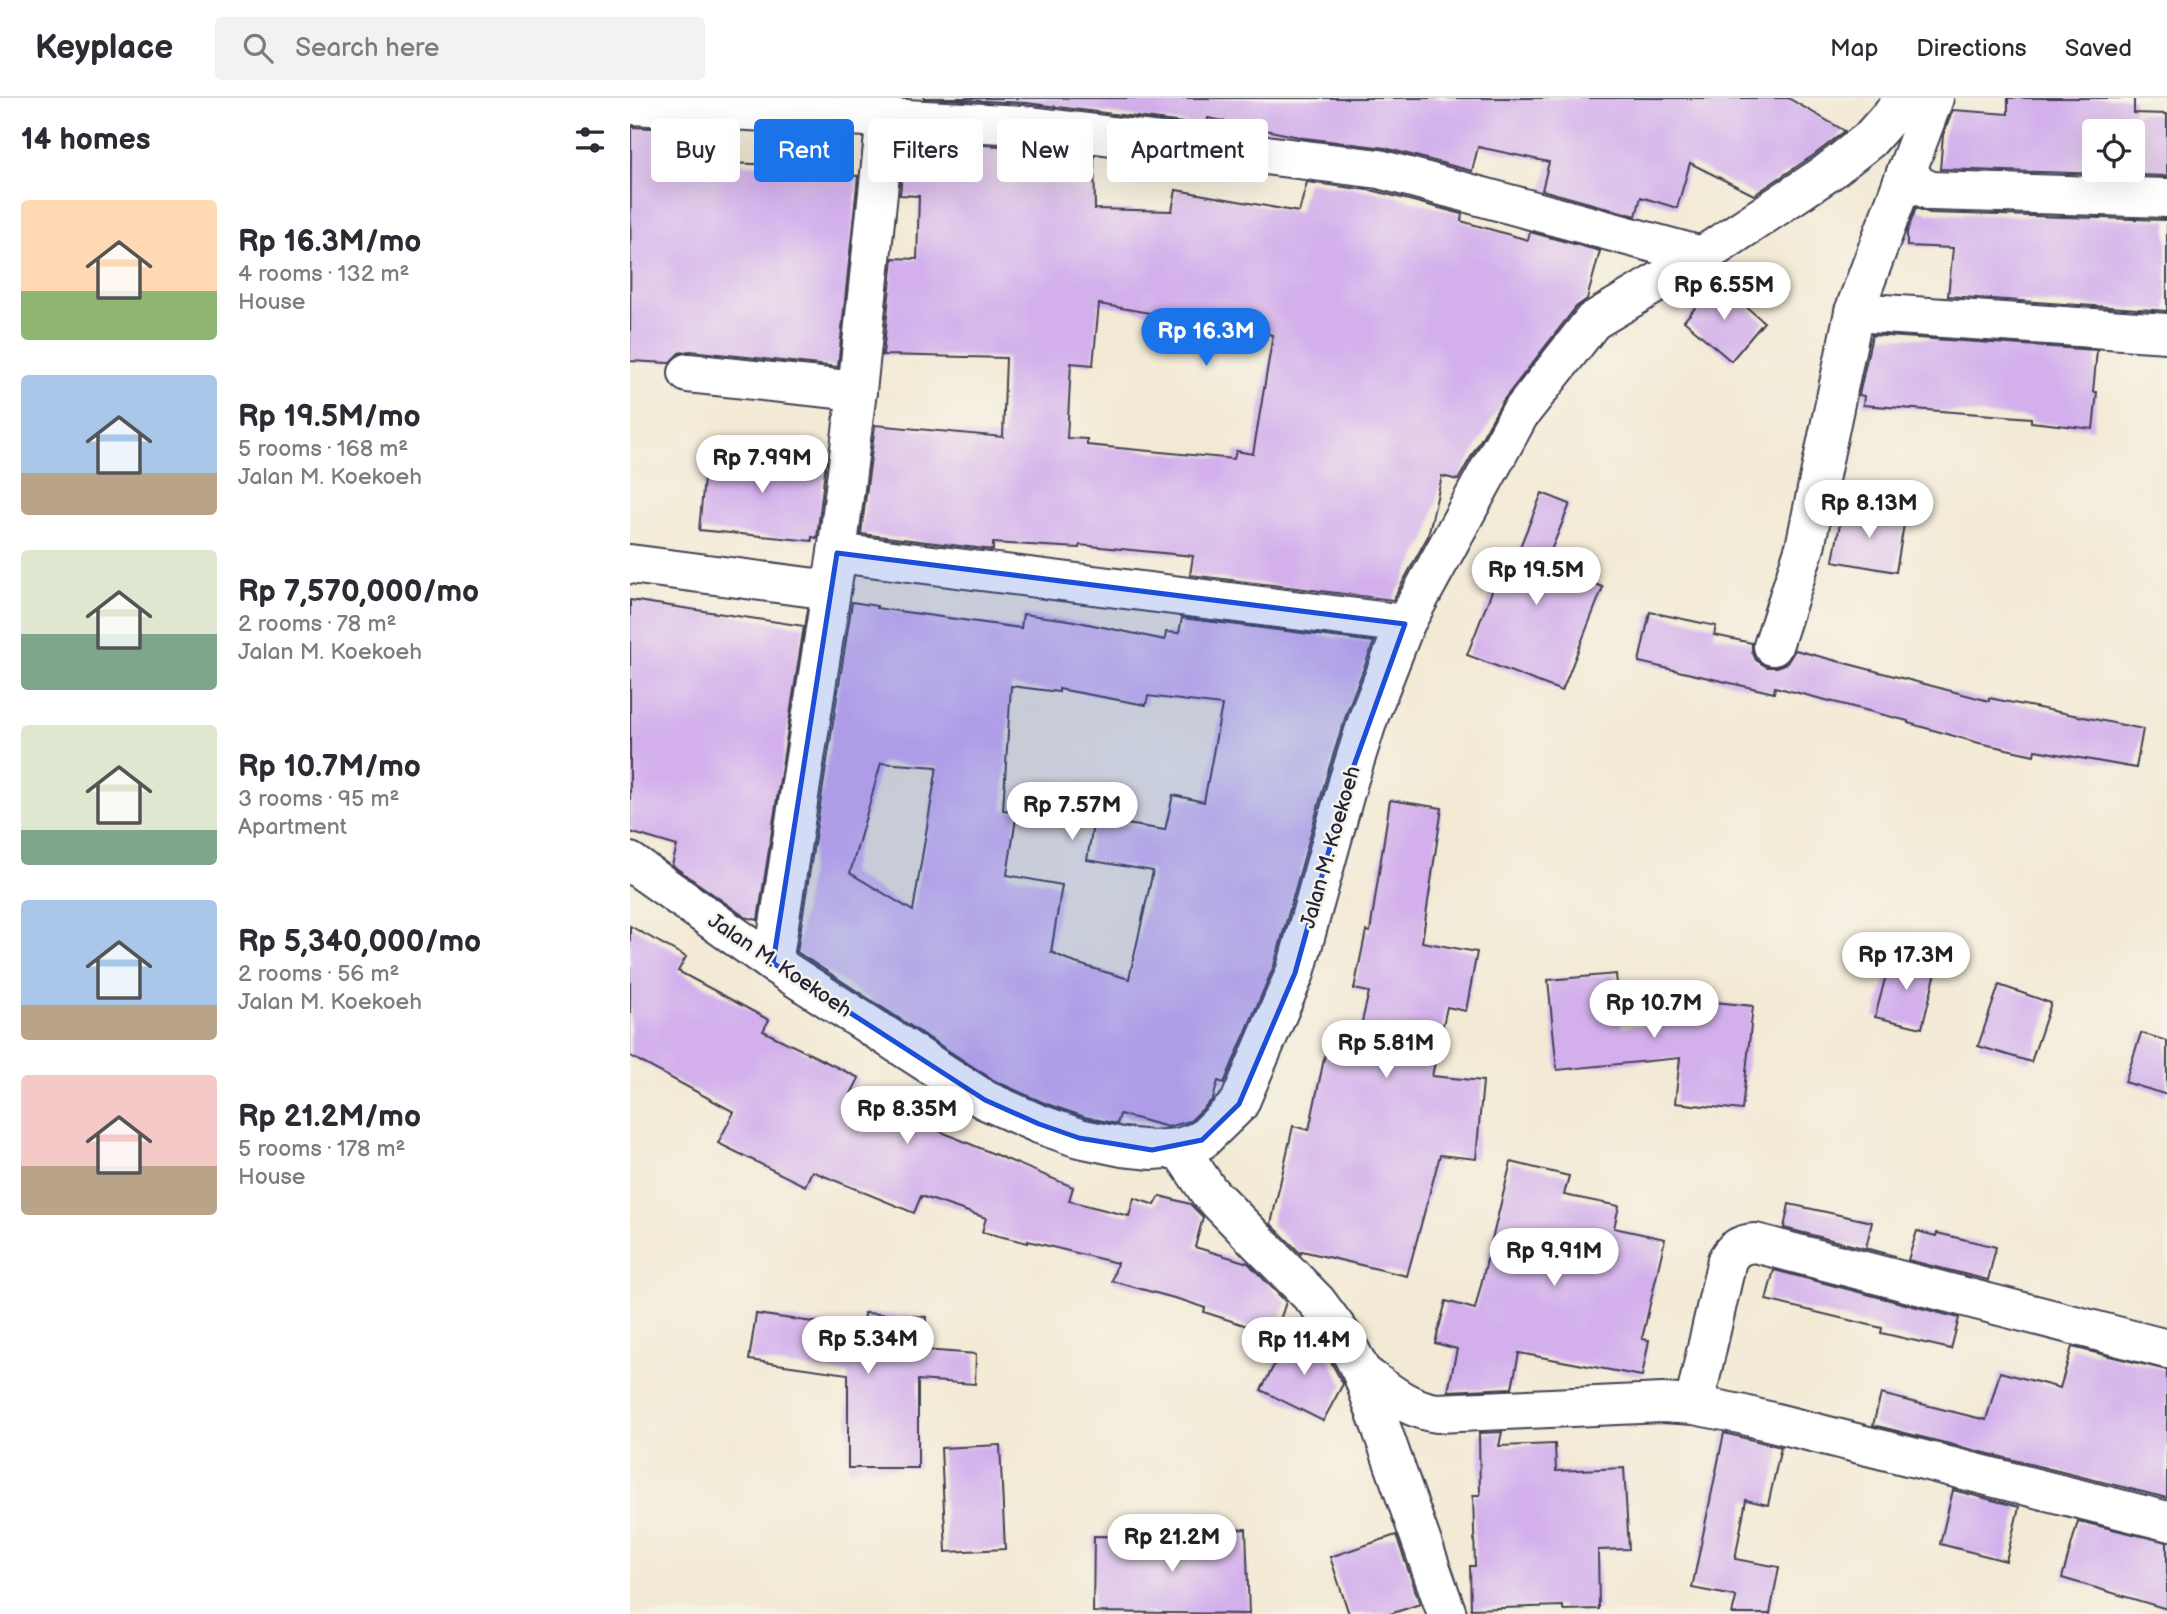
<!DOCTYPE html>
<html lang="en">
<head>
<meta charset="utf-8">
<style>
  :root { --surface:#fff; --page:#f2f2f3; --text:#2b2b33; --muted:#7c7c81; --line:#e1e1e2; --accent:#1a73e8 }
  body { margin:0; font-family:"Balsamiq Sans",sans-serif; background:var(--page); color:var(--text); height:100vh; display:flex; flex-direction:column; font-size:26px; white-space:nowrap }
  * { box-sizing:border-box; margin:0 }
  p { font-size:23px; color:var(--muted) }
  .icon { flex:none; width:38px; height:38px; fill:none; stroke:currentColor; stroke-width:2; stroke-linecap:round; stroke-linejoin:round }
  .map { position:relative; flex:1; overflow:hidden }
  .drawer { display:flex; flex-direction:column; background:var(--surface); width:630px }
  .drawer>* { flex:none }
  .guide { position:absolute; left:21px; top:21px; width:665px; height:63px; display:flex; gap:14px }
  .controls { position:absolute; left:1452px; top:21px; display:grid; gap:14px }
  .controls a { display:grid; place-items:center; width:63px; height:63px; border-radius:7px; background:var(--surface); box-shadow:0 7px 28px #0002; font-size:35px }
  .price { position:absolute; translate:-50% -60px; padding:0 16px; border-radius:24px; background:#fff; color:#222; font-size:23px; line-height:46px; filter:drop-shadow(0 2px 4px #0008) }
  .price::after { content:''; position:absolute; left:50%; top:42px; width:21px; height:16px; margin-left:-10px; background:inherit; clip-path:polygon(0 0,100% 0,50% 100%) }
  .price.current { background:var(--accent); color:#fff }
  ul { padding:0; list-style:none }
  li { display:flex; align-items:center; gap:21px; height:175px; padding:0 21px }
  li span { display:grid; place-items:center; flex:none; width:196px; height:140px; border-radius:7px; color:#555 }
  li>.icon { margin-inline-start:auto }
  span .icon { width:84px; height:84px; fill:#fffc; stroke-width:1 }
  li b { font-size:30px }
  h2 { display:flex; justify-content:space-between; align-items:center; height:84px; padding:0 21px; font-size:30px }
  .chip { padding:0 24px; border-radius:7px; background:var(--surface); box-shadow:0 7px 28px #0002; font-size:24px; line-height:63px }
  .chip.current { background:var(--accent); color:#fff }
  header { display:flex; align-items:center; gap:42px; box-sizing:border-box; height:98px; padding:0 35px; background:var(--surface); border-bottom:2px solid var(--line) }
  header strong { font-size:33px }
  nav { display:flex; gap:38px; margin-inline-start:auto; font-size:24px }
  .search { width:490px; height:63px; background:var(--page); display:flex; align-items:center; gap:18px; box-sizing:border-box; padding:0 24px; border-radius:7px; color:var(--muted); font-size:26px }
  main { display:flex; flex:1; min-height:0 }
  .map>svg:first-child { display:block }
  .building { fill:#d3b0ec; fill-rule:evenodd }
  .lines { fill:none; stroke-linecap:round; stroke-linejoin:round }
  .minor-casing { stroke:#414052; stroke-width:42 }
  .minor { stroke:#fff; stroke-width:38 }
  .marked { fill:#1d4ed8; fill-opacity:0.2; stroke:#1d4ed8; stroke-width:5; stroke-linejoin:round }
  .labels { text-anchor:middle; stroke-width:5; stroke-linejoin:round; paint-order:stroke }
  .street-label { font-size:21px; fill:#22223b; stroke:#f7f3e8 }
</style>
</head>
<body>
<header>
<strong>Keyplace</strong>
<div class="search"><svg class="icon" aria-label="search" viewBox="0 0 24 24"><circle cx="10" cy="10" r="6"/><path d="M15 15l6 6"/></svg>Search here</div>
<nav><a>Map</a><a>Directions</a><a>Saved</a></nav>
</header>
<main>
<section class="drawer">
<h2>14 homes<svg class="icon" aria-label="filters" viewBox="0 0 24 24"><path d="M4 7h16M4 17h16"/><circle cx="9" cy="7" r="2"/><circle cx="15" cy="17" r="2"/></svg></h2>
<ul>
<li><span style="background:linear-gradient(#ffd9b3 65%,#8fb573 0)"><svg class="icon" aria-label="home" viewBox="0 0 24 24"><path d="M3 11l9-7 9 7M6 9v11h12V9"/></svg></span><div><b>Rp 16.3M/mo</b><p>4 rooms · 132 m²</p><p>House</p></div></li>
<li><span style="background:linear-gradient(#a9c7e8 70%,#b9a48a 0)"><svg class="icon" aria-label="home" viewBox="0 0 24 24"><path d="M3 11l9-7 9 7M6 9v11h12V9"/></svg></span><div><b>Rp 19.5M/mo</b><p>5 rooms · 168 m²</p><p>Jalan M. Koekoeh</p></div></li>
<li><span style="background:linear-gradient(#dfe7d0 60%,#7fa58c 0)"><svg class="icon" aria-label="home" viewBox="0 0 24 24"><path d="M3 11l9-7 9 7M6 9v11h12V9"/></svg></span><div><b>Rp 7,570,000/mo</b><p>2 rooms · 78 m²</p><p>Jalan M. Koekoeh</p></div></li>
<li><span style="background:linear-gradient(#dfe7d0 75%,#7fa58c 0)"><svg class="icon" aria-label="home" viewBox="0 0 24 24"><path d="M3 11l9-7 9 7M6 9v11h12V9"/></svg></span><div><b>Rp 10.7M/mo</b><p>3 rooms · 95 m²</p><p>Apartment</p></div></li>
<li><span style="background:linear-gradient(#a9c7e8 75%,#b9a48a 0)"><svg class="icon" aria-label="home" viewBox="0 0 24 24"><path d="M3 11l9-7 9 7M6 9v11h12V9"/></svg></span><div><b>Rp 5,340,000/mo</b><p>2 rooms · 56 m²</p><p>Jalan M. Koekoeh</p></div></li>
<li><span style="background:linear-gradient(#f6c9c9 65%,#b9a48a 0)"><svg class="icon" aria-label="home" viewBox="0 0 24 24"><path d="M3 11l9-7 9 7M6 9v11h12V9"/></svg></span><div><b>Rp 21.2M/mo</b><p>5 rooms · 178 m²</p><p>House</p></div></li>
</ul>
</section>
<div class="map">
<svg width="1537" height="1516" viewBox="0 0 1537 1516">
  <rect width="100%" height="100%" fill="#f7f3e8"/>
  <filter id="ink" filterUnits="userSpaceOnUse"><feTurbulence type="fractalNoise" baseFrequency=".0143" numOctaves="2"/><feDisplacementMap in="SourceGraphic" scale="14" xChannelSelector="R" yChannelSelector="G"/><feConvolveMatrix kernelMatrix="1 2 1 2 8 2 1 2 1" color-interpolation-filters="sRGB"/></filter>
  <filter id="wash" filterUnits="userSpaceOnUse"><feTurbulence type="fractalNoise" baseFrequency=".00686" numOctaves="4" result="noise"/><feDisplacementMap in="SourceGraphic" scale="28" xChannelSelector="R" yChannelSelector="G"/><feGaussianBlur stdDeviation="1.57" result="paint"/><feColorMatrix in="noise" values="0 0 0 0 0 0 0 0 0 0 0 0 0 0 0 0 0 1.4 0 .05"/><feComposite in="paint" operator="in"/></filter>
  <g filter="url(#wash)">
    <rect width="100%" height="100%" fill="#f3ead5"/>
    <g id="blocks">
      <!-- building -->
      <g class="building">
        <polygon points="293,0 1158,0 1215,33 1184,57 1124,97 1060,65 1047,110 1011,99 1006,118 912,92 919,64 848,49 842,73 755,50 674,40 578,20 577,28 396,5"/>
        <path d="M1378 0H1504V15L1537 16V78L1310 71 1313 37 1323 12 1378 16ZM1465 33H1503V72H1465Z"/>
        <polygon points="1,29 100,34 98,65 147,67 147,72 228,78 208,269 60,253 49,255 39,265 0,263"/>
        <path d="M275 43 391 49 464 58 465 111 542 113 546 92 669 114 677 84 745 93 832 116 831 123 898 142 900 134 970 153 957 201 946 209 872 304 828 382 812 378 798 438 763 502 560 477 563 458 450 447 449 450 363 445V452L231 436 245 327 373 339 376 260 253 257 263 160 287 161 289 98 270 97ZM469 206 643 237 623 356 606 353 604 361 457 347V341L437 340 441 265 463 267Z"/>
        <polygon points="1286,110 1300,115 1537,122 1537,213 1318,198 1323,150 1277,148 1277,134"/>
        <polygon points="1087,184 1134,224 1101,263 1054,223"/>
        <polygon points="1242,237 1467,252 1463,294 1467,294 1463,331 1401,324 1401,320 1233,307 1234,298 1229,297"/>
        <polygon points="77,351 196,363 187,440 182,439 182,443 69,432"/>
        <polygon points="912,395 940,406 915,467 973,489 932,593 837,557 878,452 887,456"/>
        <polygon points="1213,410 1275,420 1266,474 1203,463"/>
        <polygon points="0,502 174,528 128,822 115,819 42,767 47,748 0,734"/>
        <path d="M222 504 247 508 246 510 391 530 393 516 439 522 535 542 536 534 549 535 552 520 744 544 718 611 697 677 644 868 594 985 588 983 583 1001 560 1023 538 1029 490 1016 487 1026 455 1019 417 1006 365 983 167 854ZM381 588 429 594V591L516 607 518 598 592 607 574 704 543 697 535 732 464 721 457 762 523 773 499 881 445 865 421 854 432 787 377 777 387 714 373 712ZM251 665 307 669 283 813 220 775Z"/>
        <polygon points="1020,514 1086,528 1084,537 1122,545 1122,553 1126,562 1137,569 1147,569 1157,565 1165,552 1359,603 1359,600 1513,631 1506,670 1405,652 1404,657 1349,645 1278,625 1278,623 1145,589 1144,595 1009,564"/>
        <polygon points="760,702 812,710 792,844 847,854 836,913 817,909 802,978 853,983 846,1061 810,1057 777,1178 672,1153 671,1156 641,1126 663,1028 679,1032 695,956 723,962 739,894 724,891 736,833 740,834"/>
        <polygon points="0,828 56,859 48,873 139,922 133,933 229,980 221,996 443,1089 439,1103 499,1118 504,1100 525,1107 530,1098 560,1106 573,1119 565,1149 618,1165 656,1204 645,1237 574,1214 575,1210 555,1203 482,1183 487,1165 398,1143 398,1145 352,1134 356,1120 291,1098 284,1115 182,1073 175,1088 88,1045 104,1014 0,958"/>
        <polygon points="1261,858 1307,870 1292,930 1245,919"/>
        <polygon points="986,876 991,929 1054,923 1056,901 1123,908 1112,1012 1045,1005 1050,960 927,972 918,882"/>
        <polygon points="1369,887 1421,905 1401,964 1348,948"/>
        <polygon points="1511,935 1537,943 1537,997 1495,984"/>
        <polygon points="881,1064 939,1078 934,1097 989,1108 984,1130 1035,1141 1012,1241 1019,1242 1012,1278 889,1255 882,1290 818,1293 827,1251 805,1245 816,1203 845,1211"/>
        <polygon points="1159,1106 1242,1124 1236,1150 1265,1158 1154,1130"/>
        <polygon points="1287,1133 1306,1138 1307,1135 1366,1149 1358,1182 1278,1162"/>
        <polygon points="1144,1172 1329,1220 1321,1251 1251,1235 1252,1230 1136,1202"/>
        <polygon points="234,1215 296,1219 294,1252 346,1256 345,1286 288,1282 288,1370 218,1370 218,1276 119,1262 126,1216 233,1231"/>
        <polygon points="662,1233 693,1249 713,1286 693,1323 631,1292"/>
        <polygon points="1442,1249 1537,1272 1537,1400 1243,1327 1251,1296 1356,1322 1370,1274 1430,1290"/>
        <polygon points="872,1334 869,1348 925,1346 926,1373 994,1370 999,1451 968,1452 969,1511 933,1512 933,1508 841,1511 840,1468 845,1468 843,1397 850,1397 849,1335"/>
        <polygon points="1094,1335 1151,1349 1138,1407 1116,1402 1105,1461 1149,1469 1140,1516 1102,1516 1106,1500 1104,1498 1062,1490"/>
        <polygon points="370,1347 375,1451 316,1454 311,1350"/>
        <polygon points="1323,1392 1389,1409 1376,1463 1310,1446"/>
        <polygon points="1448,1423 1537,1444 1537,1511 1432,1480"/>
        <polygon points="616,1431 619,1516 463,1514 464,1438 565,1439 565,1433"/>
        <polygon points="766,1437 790,1506 760,1516 719,1516 700,1459"/>
      </g>
    </g>
  </g>
  <g filter="url(#ink)">
    <use href="#blocks" fill-opacity="0" stroke="#414052" stroke-width="2"/>
    <g class="lines">
      <!-- minor casing -->
      <g class="minor-casing">
        <g id="minor">
          <polyline points="0,7 393,27 749,71 1072,158"/>
          <polyline points="1277,72 1288,87 1301,93 1537,100"/>
          <polyline points="1224,214 1537,235"/>
          <polyline points="58,275 227,293"/>
          <polyline points="207,455 775,526"/>
          <polyline points="0,466 201,492"/>
          <polyline points="1143,548 1175,449 1224,214 1304,0"/>
          <polyline points="0,764 143,865 355,1002 409,1026 449,1040 492,1049 522,1052 549,1050 572,1042 609,1006 665,875 718,684 739,618 775,526 889,317 963,223 1072,158 1197,75 1239,42 1276,0"/>
          <polyline points="143,865 207,455 227,293 256,19"/>
          <polyline points="549,1050 579,1094 687,1204 713,1239 732,1275 817,1516"/>
          <path d="M732 1275C756 1292 777 1311 807 1315L1033 1305 1064 1307 1110 1316 1537 1423"/>
          <path d="M1064 1307 1097 1162C1104 1150 1111 1146 1125 1145L1537 1251"/>
        </g>
      </g>
      <!-- minor -->
      <use href="#minor" class="minor"/>
    </g>
  </g>
  <!-- marked area -->
  <path class="marked" d="M207 455 775 526 718 684 665 875 609 1006 572 1042 522 1052 449 1040 409 1026 355 1002 143 865Z"/>
  <g class="labels">
    <!-- street labels -->
    <g class="street-label">
      <text transform="translate(700 749) rotate(-74)" y="7">Jalan M. Koekoeh</text>
      <text transform="translate(150 867) rotate(34)" y="7">Jalan M. Koekoeh</text>
    </g>
  </g>
</svg>
<div class="controls">
<a><svg class="icon" aria-label="locate" viewBox="0 0 24 24"><circle cx="12" cy="12" r="6"/><path d="M12 2v4M12 18v4M2 12h4M18 12h4"/></svg></a>
</div>
<b class="price" style="left:1094px;top:224px">Rp 6.55M</b>
<b class="price current" style="left:576px;top:270px">Rp 16.3M</b>
<b class="price" style="left:132px;top:397px">Rp 7.99M</b>
<b class="price" style="left:1239px;top:442px">Rp 8.13M</b>
<b class="price" style="left:906px;top:509px">Rp 19.5M</b>
<b class="price" style="left:442px;top:744px">Rp 7.57M</b>
<b class="price" style="left:1276px;top:894px">Rp 17.3M</b>
<b class="price" style="left:1024px;top:942px">Rp 10.7M</b>
<b class="price" style="left:756px;top:982px">Rp 5.81M</b>
<b class="price" style="left:277px;top:1048px">Rp 8.35M</b>
<b class="price" style="left:924px;top:1190px">Rp 9.91M</b>
<b class="price" style="left:238px;top:1278px">Rp 5.34M</b>
<b class="price" style="left:674px;top:1279px">Rp 11.4M</b>
<b class="price" style="left:542px;top:1476px">Rp 21.2M</b>
<div class="guide">
<a class="chip">Buy</a>
<a class="chip current">Rent</a>
<a class="chip">Filters</a>
<a class="chip">New</a>
<a class="chip">Apartment</a>
</div>
</div>
</main>
</body>
</html>
